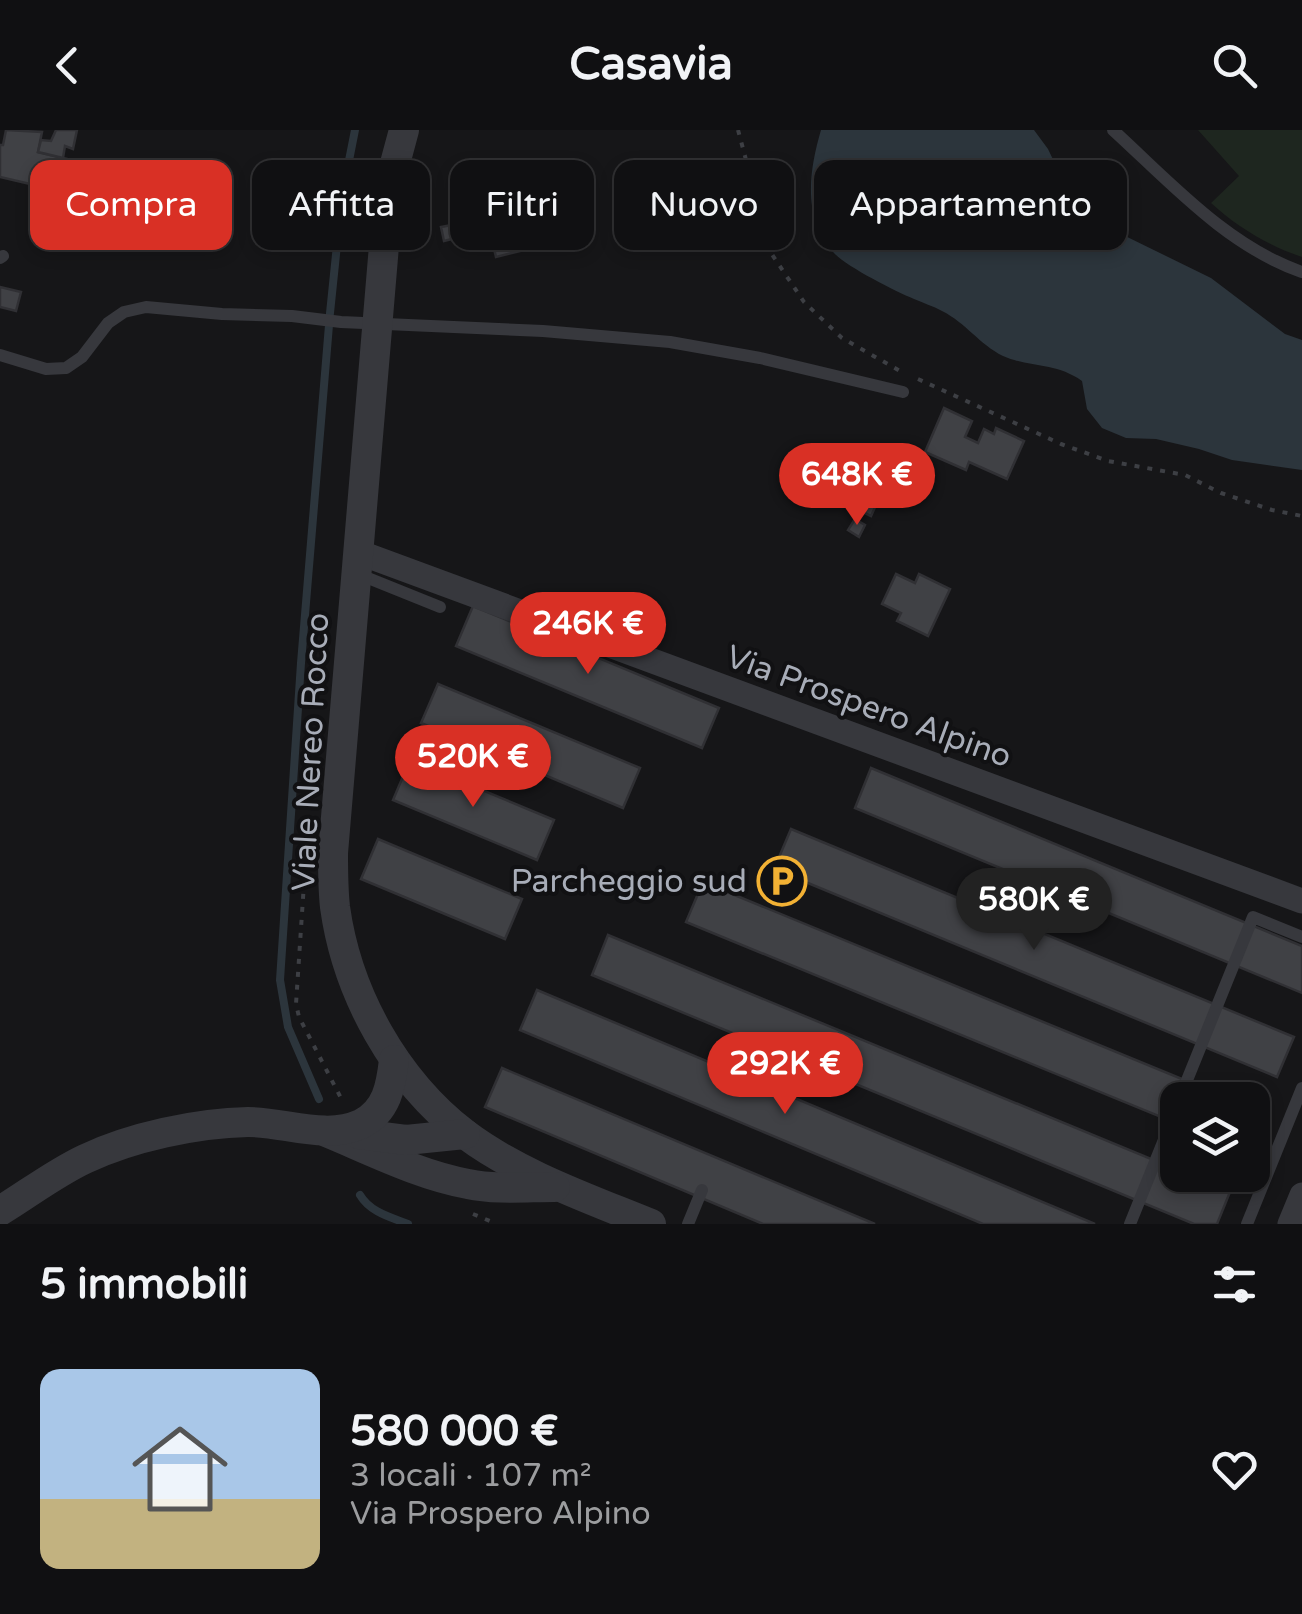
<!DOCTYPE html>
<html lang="it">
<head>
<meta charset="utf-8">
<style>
  :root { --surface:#101012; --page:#1e1e20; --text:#f1f3f6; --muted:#9c9d9f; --line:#303032; --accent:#d93025 }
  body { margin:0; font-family:"Varela Round",sans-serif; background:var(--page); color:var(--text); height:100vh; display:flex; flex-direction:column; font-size:38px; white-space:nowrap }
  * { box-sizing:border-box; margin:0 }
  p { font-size:32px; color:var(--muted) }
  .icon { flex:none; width:55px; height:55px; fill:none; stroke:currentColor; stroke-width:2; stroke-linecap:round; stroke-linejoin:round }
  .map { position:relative; height:1094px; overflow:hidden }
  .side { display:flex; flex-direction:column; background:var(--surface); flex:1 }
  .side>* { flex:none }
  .guide { position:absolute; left:30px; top:30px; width:1242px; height:90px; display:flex; gap:20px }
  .buttons { position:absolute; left:1160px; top:952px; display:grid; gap:20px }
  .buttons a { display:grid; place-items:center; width:110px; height:110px; border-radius:20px; background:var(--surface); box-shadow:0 5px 15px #0003,0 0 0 2px var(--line); font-size:50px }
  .price { position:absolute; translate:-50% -85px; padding:0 22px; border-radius:35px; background:var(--accent); color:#fff; font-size:32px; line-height:65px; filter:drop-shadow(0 2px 5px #0008) }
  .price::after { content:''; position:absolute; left:50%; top:60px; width:30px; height:22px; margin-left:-15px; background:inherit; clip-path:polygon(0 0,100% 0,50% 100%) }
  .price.on { background:#222; color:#fff }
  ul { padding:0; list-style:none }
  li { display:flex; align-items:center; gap:30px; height:250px; padding:0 40px }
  li span { display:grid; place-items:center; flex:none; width:280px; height:200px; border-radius:20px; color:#555 }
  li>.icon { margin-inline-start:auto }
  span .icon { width:120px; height:120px; fill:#fffc; stroke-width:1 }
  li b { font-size:42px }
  h2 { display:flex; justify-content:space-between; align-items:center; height:120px; padding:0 40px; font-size:42px }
  .tag { padding:0 35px; border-radius:20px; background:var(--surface); box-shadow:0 5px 15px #0003,0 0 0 2px var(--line); font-size:35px; line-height:90px }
  .tag.on { background:var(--accent); color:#fff }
  header { display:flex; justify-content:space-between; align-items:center; height:130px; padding:0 40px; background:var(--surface); font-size:45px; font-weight:700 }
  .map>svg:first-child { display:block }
  .green { fill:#1e261f }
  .water { fill:#2c353c }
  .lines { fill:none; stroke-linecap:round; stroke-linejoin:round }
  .stream { stroke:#2c353c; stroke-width:8 }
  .building { fill:#404145; stroke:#303034; stroke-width:2.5 }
  .path { stroke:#3d3f44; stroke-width:4; stroke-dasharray:5 8; stroke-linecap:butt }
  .service { stroke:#37383d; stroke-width:12 }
  .minor { stroke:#37383d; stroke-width:25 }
  .tertiary { stroke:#37383d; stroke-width:30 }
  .labels { text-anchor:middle; stroke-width:8; stroke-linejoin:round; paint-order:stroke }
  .street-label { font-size:32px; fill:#a8adb8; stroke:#111113 }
  .poi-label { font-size:32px; fill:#a8adb8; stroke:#111113; text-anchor:end }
</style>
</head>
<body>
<header><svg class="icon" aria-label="back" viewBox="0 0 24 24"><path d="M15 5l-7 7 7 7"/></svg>Casavia<svg class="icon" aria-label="search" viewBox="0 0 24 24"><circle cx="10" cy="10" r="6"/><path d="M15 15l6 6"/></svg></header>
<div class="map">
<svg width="1302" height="1094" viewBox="0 0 1302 1094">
  <rect width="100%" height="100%" fill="#161618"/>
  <!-- green -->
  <path class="green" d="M1198 0H1302V127C1269 116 1237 97 1211 73L1239 46Z"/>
  <!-- water -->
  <path class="water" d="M821 0H1034L1048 19 1068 61 1091 86 1115 101 1211 148 1285 204 1302 210V340L1232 330 1199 319 1156 309 1126 308 1102 298 1087 279 1082 251C1055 232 1030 238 1003 226 979 214 966 193 942 181 933 176 923 173 914 169 895 161 847 137 834 123 802 89 809 41 821 0Z"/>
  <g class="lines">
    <!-- stream -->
    <g class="stream">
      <polyline points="319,969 288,897 280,850 301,533 330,183 342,66 355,0"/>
      <path d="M360 1065C370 1082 390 1087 408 1094"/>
    </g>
  </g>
  <!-- building -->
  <g class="building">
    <polygon points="6,0 42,2 38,22 125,43 120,61 112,59 108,76 72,68 67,88 54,85 60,61 0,47 0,15 3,15"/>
    <polygon points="56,0 77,0 73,19 65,16 63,28 38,22 41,10 51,11"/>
    <polygon points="125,43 142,48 138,66 120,61"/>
    <polygon points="72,68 90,72 88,84 69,80"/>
    <polygon points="522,76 532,118 496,127 486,85"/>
    <polygon points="452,95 456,108 444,111 441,97"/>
    <polygon points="0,157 21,162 16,181 0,177"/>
    <polygon points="944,278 972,291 965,307 978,313 984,299 994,304 996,298 1024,311 1007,349 969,332 966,340 925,322"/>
    <polygon points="877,338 890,344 871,386 858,380"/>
    <polygon points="855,389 865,395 859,407 848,400"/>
    <polygon points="896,444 915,453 919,444 950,459 928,506 897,491 901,483 882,474"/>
    <polygon points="473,476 719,578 702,618 456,516"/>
    <polygon points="438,554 640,638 623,678 421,593"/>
    <polygon points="410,630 554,690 537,730 393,670"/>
    <polygon points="871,638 1302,816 1302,863 855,678"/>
    <polygon points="791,699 1294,907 1277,947 774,739"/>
    <polygon points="378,709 522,769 505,809 361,749"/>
    <polygon points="703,752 1233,970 1178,970 1178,994 686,792"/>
    <polygon points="608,805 1178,1040 1178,1045 1189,1045 1230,1062 1217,1094 1194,1094 592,845"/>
    <polygon points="537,860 1095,1094 983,1094 520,900"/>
    <polygon points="502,938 875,1094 763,1094 485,977"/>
    <polygon points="1252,978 1262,982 1252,1005"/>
  </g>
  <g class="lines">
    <!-- path -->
    <g class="path">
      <polyline points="738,0 771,123 804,172 842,208 900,241"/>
      <polyline points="918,249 1061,314 1108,331 1185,345 1221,363 1272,380 1302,386"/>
      <polyline points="305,738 296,874 299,887 343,972"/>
      <polyline points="473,1084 497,1094"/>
    </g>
    <!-- service -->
    <g class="service">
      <path d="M1113 0C1170 52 1227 116 1302 142"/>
      <polyline points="0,128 3,126"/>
      <polyline points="0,225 46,239 66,238 82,227 108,193 124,182 146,177 222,184 292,186 341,192 543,201 670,212 760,228 903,262"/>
      <polyline points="358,444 440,477"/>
      <polyline points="1179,970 1253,787 1302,807"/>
      <polyline points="688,1094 702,1060"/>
      <polyline points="1130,1094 1178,975"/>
      <polyline points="1247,1094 1302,958"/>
    </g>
    <!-- minor -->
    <g class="minor">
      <polyline points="358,422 1302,771"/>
      <polyline points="1290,1094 1302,1065"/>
    </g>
    <!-- tertiary -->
    <g class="tertiary">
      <path d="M404 0 389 56 333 723C333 741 333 759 335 777 347 864 395 950 465 1004 518 1044 590 1069 651 1094"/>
      <path d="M326 1002C372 1021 419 1045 468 1054 497 1060 526 1057 555 1057"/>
      <polyline points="359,1004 406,1010 465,1004"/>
      <path d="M0 1081C28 1064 55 1043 85 1029 131 1007 197 993 248 992 285 992 326 1010 361 994 387 981 391 956 394 930"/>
    </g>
  </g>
  <!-- icons -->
  <defs>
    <g id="parking-ring" transform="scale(2.5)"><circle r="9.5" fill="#111113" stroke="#f2b134" stroke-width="1.5"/><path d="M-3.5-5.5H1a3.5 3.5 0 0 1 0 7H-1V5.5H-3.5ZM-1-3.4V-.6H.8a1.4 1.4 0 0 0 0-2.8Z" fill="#f2b134"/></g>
  </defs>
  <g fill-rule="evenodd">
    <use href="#parking-ring" x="782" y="751"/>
  </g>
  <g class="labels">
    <!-- street labels -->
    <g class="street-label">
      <text transform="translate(869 576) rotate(20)" y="11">Via Prospero Alpino</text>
      <text transform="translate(310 622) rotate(-87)" y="11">Viale Nereo Rocco</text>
    </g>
    <!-- poi labels -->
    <g class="poi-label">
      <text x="747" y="762">Parcheggio sud</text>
    </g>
  </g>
</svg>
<div class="buttons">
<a><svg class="icon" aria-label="layers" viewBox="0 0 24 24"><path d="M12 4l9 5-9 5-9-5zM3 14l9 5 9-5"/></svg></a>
</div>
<b class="price" style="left:857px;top:398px">648K €</b>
<b class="price" style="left:588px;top:547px">246K €</b>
<b class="price" style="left:473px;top:680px">520K €</b>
<b class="price on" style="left:1034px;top:823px">580K €</b>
<b class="price" style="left:785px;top:987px">292K €</b>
<div class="guide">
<a class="tag on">Compra</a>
<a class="tag">Affitta</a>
<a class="tag">Filtri</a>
<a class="tag">Nuovo</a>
<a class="tag">Appartamento</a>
</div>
</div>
<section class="side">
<h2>5 immobili<svg class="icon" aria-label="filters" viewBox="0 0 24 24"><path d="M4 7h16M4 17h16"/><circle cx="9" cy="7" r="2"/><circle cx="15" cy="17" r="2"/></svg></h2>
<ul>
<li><span style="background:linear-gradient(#a9c7e8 65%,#c2b280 0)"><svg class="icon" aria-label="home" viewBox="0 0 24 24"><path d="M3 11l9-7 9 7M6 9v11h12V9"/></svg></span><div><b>580 000 €</b><p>3 locali · 107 m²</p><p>Via Prospero Alpino</p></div><svg class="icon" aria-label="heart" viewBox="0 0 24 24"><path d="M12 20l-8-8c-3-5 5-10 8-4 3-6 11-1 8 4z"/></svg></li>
</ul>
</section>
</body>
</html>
